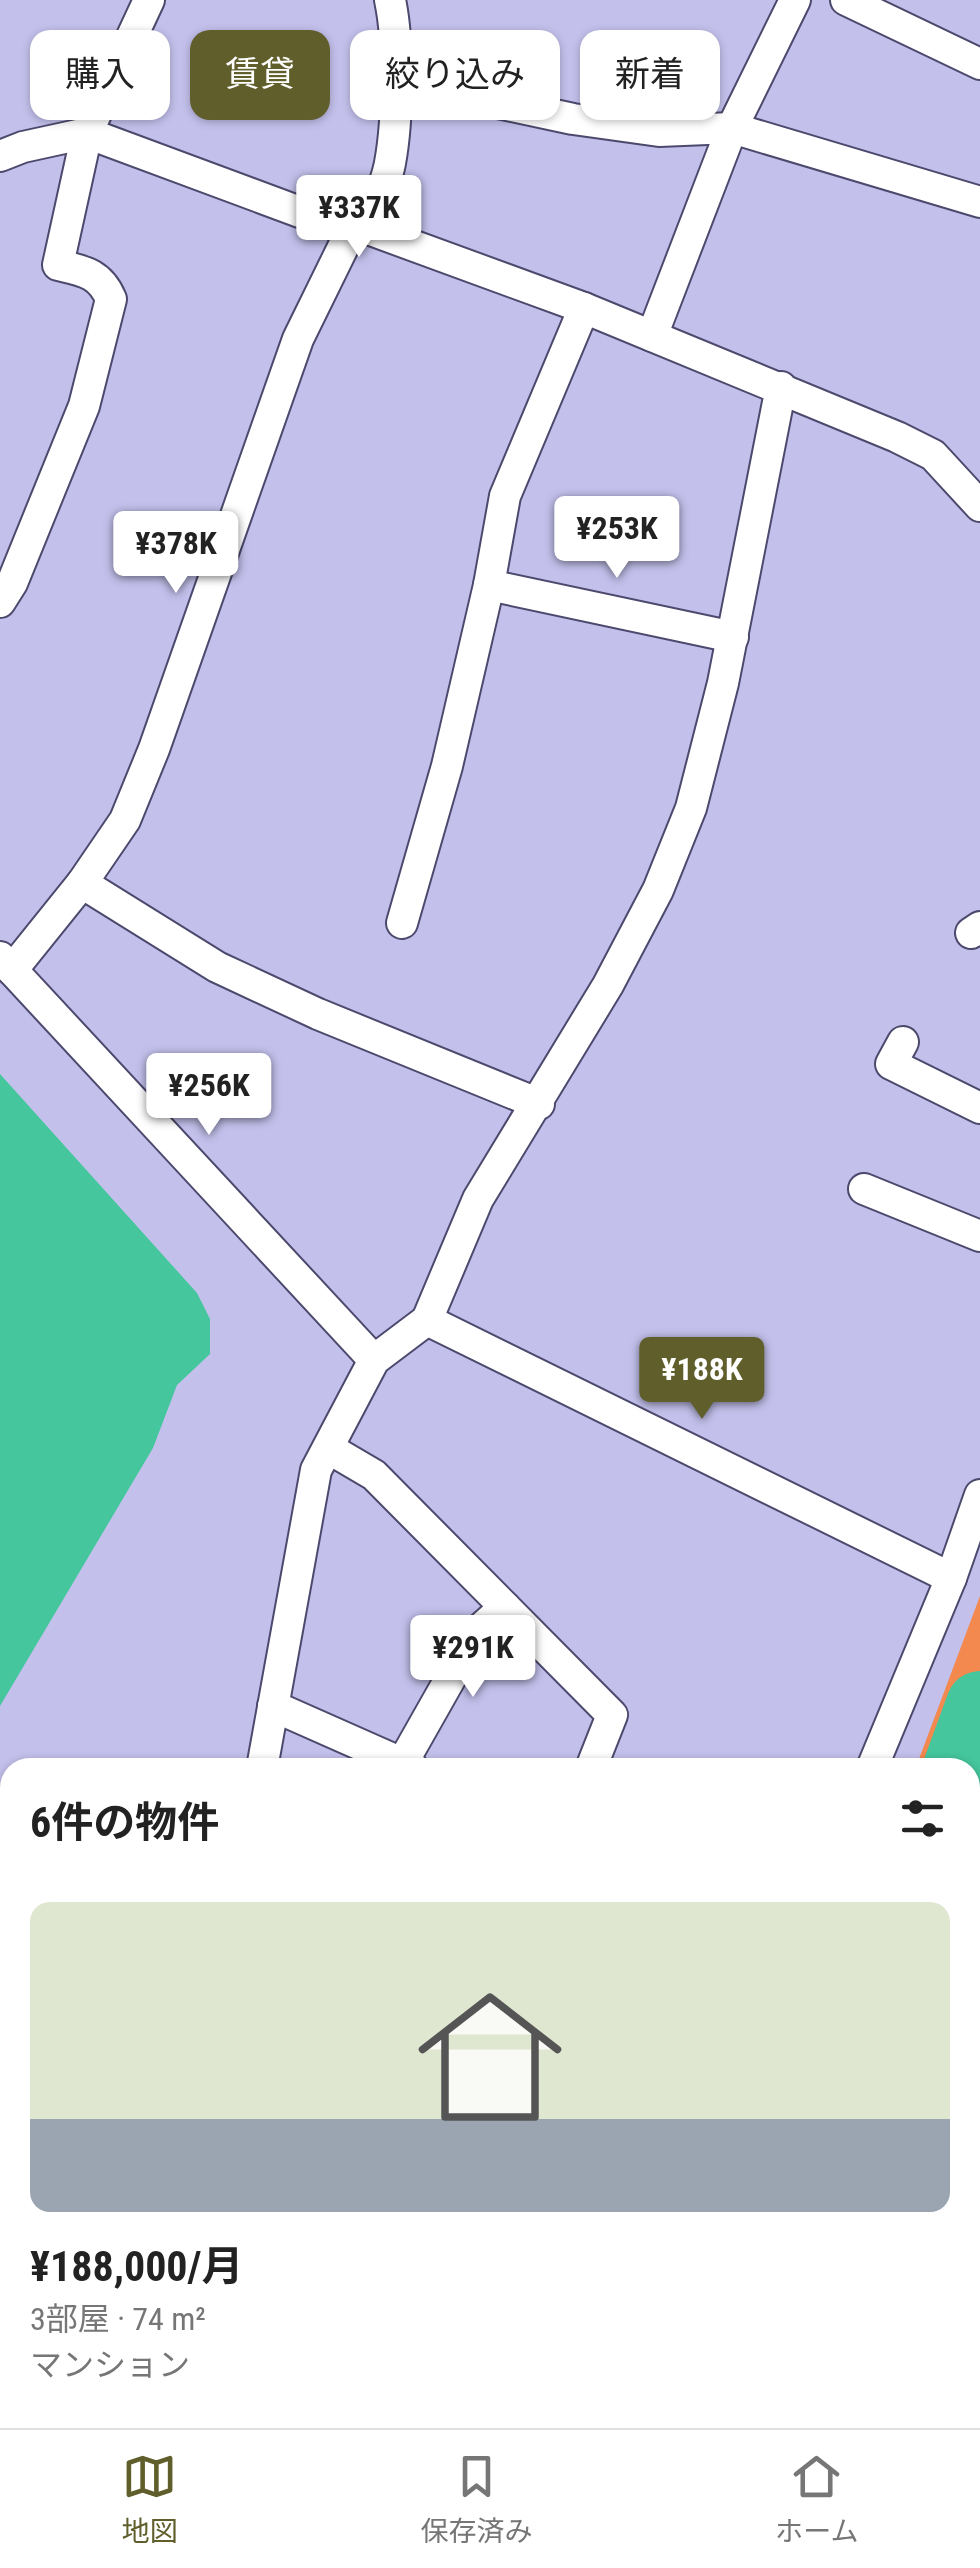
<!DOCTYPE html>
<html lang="ja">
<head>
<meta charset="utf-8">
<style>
  :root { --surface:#fff; --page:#f2f2f2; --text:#222; --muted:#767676; --line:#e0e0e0; --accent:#605e2b }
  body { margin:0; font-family:"Roboto Condensed","Noto Sans JP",sans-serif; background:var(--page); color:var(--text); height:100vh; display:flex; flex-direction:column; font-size:38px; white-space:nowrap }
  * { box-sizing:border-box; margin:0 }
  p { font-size:32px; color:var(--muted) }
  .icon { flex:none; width:55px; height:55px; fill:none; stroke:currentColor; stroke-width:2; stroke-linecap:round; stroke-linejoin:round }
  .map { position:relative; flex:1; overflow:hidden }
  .side { position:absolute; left:0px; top:1758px; width:980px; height:672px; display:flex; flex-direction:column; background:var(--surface); border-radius:30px 30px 0 0; box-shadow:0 2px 8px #0004 }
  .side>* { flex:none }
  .top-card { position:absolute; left:30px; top:30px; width:920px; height:90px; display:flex; gap:20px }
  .price { position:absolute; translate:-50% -85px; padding:0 22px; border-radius:10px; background:#fff; color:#222; font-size:32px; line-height:65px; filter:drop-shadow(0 2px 5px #0008) }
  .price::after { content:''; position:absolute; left:50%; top:60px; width:30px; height:22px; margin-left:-15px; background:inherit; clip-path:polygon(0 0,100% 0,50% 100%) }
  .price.on { background:var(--accent); color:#fff }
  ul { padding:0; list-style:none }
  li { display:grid; align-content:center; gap:20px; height:530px; padding:0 30px }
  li+li { border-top:2px solid var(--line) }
  li span { display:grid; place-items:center; height:310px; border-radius:20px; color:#555 }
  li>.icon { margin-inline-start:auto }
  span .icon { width:180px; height:180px; fill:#fffc; stroke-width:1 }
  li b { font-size:42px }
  h2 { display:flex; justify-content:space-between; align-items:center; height:120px; padding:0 30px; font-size:42px }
  .chip { padding:0 35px; border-radius:20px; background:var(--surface); box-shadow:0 2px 8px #0004; font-size:35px; line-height:90px }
  .chip.on { background:var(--accent); color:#fff }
  .tab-bar { display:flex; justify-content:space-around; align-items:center; height:140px; border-top:2px solid var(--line); background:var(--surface); font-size:28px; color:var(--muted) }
  .tab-bar a { display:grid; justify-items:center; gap:5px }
  .tab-bar .on { color:var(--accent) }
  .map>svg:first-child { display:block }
  .green { fill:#f3894e }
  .water { fill:#45c69d }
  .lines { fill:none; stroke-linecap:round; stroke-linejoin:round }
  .river { stroke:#45c69d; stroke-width:68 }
  .minor-casing { stroke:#4c496d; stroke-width:34 }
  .secondary-casing { stroke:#4c496d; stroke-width:49 }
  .minor { stroke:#fff; stroke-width:30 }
  .secondary { stroke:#fff; stroke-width:45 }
  .rail { stroke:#49475c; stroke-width:8; stroke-dasharray:5 10; stroke-linecap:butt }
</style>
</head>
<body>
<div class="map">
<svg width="980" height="2428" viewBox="0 0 980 2428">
  <rect width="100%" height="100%" fill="#c3c1ec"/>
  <!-- green -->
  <g class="green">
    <polygon points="980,1596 980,1929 970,1962 970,1768 916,1767"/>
    <polygon points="717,2420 873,2420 871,2428 716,2428"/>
  </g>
  <!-- water -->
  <polygon class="water" points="0,1074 197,1293 210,1319 210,1354 177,1385 153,1448 0,1706"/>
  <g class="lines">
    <!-- river -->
    <g class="river">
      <polyline points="957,1768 980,1705"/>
      <polyline points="808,2428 809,2420"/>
    </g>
    <!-- minor casing -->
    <g class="minor-casing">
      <g id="minor">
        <polyline points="846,0 980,64"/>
        <polyline points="395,81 573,119 659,131 732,128 980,202"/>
        <polyline points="0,156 23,147 87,133 351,231 368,229 584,308 897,437 933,455 980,506"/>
        <path d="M368 229C375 207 386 185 390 163 398 120 399 42 390 0"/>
        <polyline points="652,336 732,128 795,0"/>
        <polyline points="489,585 733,637"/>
        <path d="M0 602 12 583 84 406 111 299C100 273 84 271 58 265L87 133 149 0"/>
        <polyline points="82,883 217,967 318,1014 539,1104"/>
        <polyline points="402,923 447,766 489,585 505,496 584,308"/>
        <polyline points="971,933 980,927"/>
        <polyline points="0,957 374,1360"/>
        <polyline points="12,970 82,883 125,820 154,749 298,339 351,231"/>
        <polyline points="903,1042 891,1064 980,1108"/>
        <polyline points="864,1189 980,1236"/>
        <polyline points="427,1320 951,1578"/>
        <polyline points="328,1448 374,1475 612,1715 591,1768"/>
        <polyline points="273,1706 413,1768"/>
        <polyline points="403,1762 476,1633 505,1607"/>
        <polyline points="262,1768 316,1470 374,1360 427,1320 478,1199 608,985 658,890 691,808 723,683 781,387"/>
        <polyline points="872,1768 951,1578 980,1495"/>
        <polyline points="0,2128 10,2122"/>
        <polyline points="972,2147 980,2068"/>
        <polyline points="426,2428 431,2420"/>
      </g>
    </g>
    <!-- secondary casing -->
    <g class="secondary-casing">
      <g id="secondary">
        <polyline points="970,2147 980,2147"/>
        <polyline points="0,2374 10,2373"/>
        <polyline points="698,2428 699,2420"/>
      </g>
    </g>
    <!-- minor -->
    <use href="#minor" class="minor"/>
    <!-- secondary -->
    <use href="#secondary" class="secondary"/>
    <!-- rail -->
    <g class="rail">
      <polyline points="970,2335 980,2334"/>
      <polyline points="17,2428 95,2420"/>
    </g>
  </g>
</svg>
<b class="price" style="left:359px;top:260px">¥337K</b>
<b class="price" style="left:617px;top:581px">¥253K</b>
<b class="price" style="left:176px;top:596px">¥378K</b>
<b class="price" style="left:209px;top:1138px">¥256K</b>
<b class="price on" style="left:702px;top:1422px">¥188K</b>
<b class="price" style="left:473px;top:1700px">¥291K</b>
<div class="top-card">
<a class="chip">購入</a>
<a class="chip on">賃貸</a>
<a class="chip">絞り込み</a>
<a class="chip">新着</a>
</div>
<section class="side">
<h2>6件の物件<svg class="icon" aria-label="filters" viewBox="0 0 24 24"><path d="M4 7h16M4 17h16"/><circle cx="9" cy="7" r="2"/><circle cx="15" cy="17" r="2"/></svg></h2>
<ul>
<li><span style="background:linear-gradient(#dfe7d0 70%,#9aa5b1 0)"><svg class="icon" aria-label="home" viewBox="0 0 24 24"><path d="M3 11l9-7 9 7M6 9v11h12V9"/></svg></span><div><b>¥188,000/月</b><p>3部屋 · 74 m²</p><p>マンション</p></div></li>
</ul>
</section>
</div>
<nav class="tab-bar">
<a class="on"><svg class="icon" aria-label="map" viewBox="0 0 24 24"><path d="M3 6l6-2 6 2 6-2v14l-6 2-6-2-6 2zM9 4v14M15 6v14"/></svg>地図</a>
<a><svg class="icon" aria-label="saved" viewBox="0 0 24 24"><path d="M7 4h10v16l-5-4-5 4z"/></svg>保存済み</a>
<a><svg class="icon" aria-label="home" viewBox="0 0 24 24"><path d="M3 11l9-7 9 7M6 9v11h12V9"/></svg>ホーム</a>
</nav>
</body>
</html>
